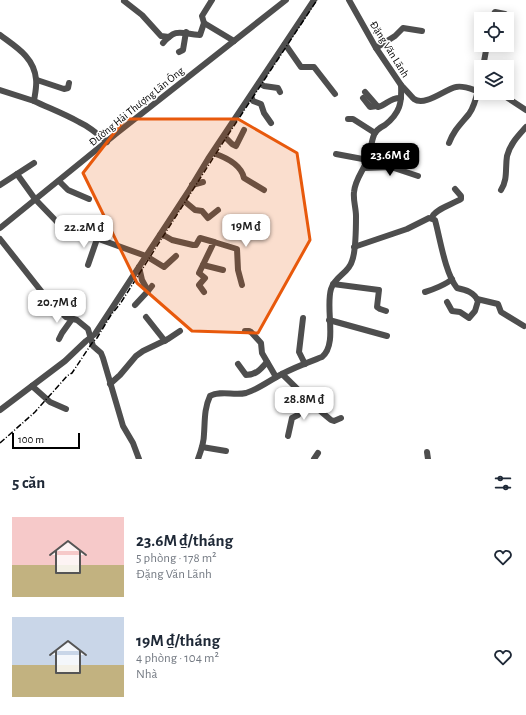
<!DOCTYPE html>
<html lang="vi">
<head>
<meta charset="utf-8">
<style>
  :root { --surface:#fff; --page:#f2f2f3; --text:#1f2937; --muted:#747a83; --accent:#000 }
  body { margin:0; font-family:"Alegreya Sans",sans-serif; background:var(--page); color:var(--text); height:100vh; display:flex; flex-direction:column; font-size:15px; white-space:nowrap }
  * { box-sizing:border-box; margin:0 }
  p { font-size:13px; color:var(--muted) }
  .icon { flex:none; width:22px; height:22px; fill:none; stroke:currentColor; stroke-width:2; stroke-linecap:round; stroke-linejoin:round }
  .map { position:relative; height:459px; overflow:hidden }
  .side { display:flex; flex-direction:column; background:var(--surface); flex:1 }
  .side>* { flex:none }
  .buttons { position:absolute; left:474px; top:12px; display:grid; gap:8px }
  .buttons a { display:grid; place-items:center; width:40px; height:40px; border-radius:0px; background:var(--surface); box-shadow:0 2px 10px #0003; font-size:20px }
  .scale { position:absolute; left:12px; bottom:10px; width:68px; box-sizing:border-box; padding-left:4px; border:2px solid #000; border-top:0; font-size:11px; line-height:14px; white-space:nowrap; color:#000; -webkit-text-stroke:3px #fff; paint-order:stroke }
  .price { position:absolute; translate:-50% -34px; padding:0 9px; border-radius:8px; background:#fff; color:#222; font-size:13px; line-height:26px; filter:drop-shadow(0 1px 2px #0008) }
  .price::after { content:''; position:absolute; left:50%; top:24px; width:12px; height:9px; margin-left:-6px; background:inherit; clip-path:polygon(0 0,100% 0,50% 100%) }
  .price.selected { background:var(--accent); color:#fff }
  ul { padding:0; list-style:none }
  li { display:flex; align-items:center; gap:12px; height:100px; padding:0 12px }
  li span { display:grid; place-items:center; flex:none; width:112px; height:80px; border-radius:0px; color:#555 }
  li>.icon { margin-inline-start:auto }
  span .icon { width:48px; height:48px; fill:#fffc; stroke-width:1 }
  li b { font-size:17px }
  h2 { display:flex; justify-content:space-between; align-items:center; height:48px; padding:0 12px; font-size:17px }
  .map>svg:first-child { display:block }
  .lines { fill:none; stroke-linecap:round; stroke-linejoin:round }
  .minor { stroke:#4e4e4e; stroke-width:6 }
  .rail { stroke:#000; stroke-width:1.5; stroke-dasharray:6 2 1 2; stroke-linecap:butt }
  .marked { fill:#e8590c; fill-opacity:0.2; stroke:#e8590c; stroke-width:3; stroke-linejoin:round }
  .labels { text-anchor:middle; stroke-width:3; stroke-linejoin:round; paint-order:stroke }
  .street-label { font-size:11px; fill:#000; stroke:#fff }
</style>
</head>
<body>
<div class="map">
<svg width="526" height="459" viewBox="0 0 526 459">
  <rect width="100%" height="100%" fill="#fff"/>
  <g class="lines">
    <!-- minor -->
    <g class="minor">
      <polyline points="212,0 202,16 204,23 234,41"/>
      <polyline points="124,1 142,15 161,36 169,37"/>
      <polyline points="491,19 495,12 505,14"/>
      <path d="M0 35C16 47 34 57 36 79 37 86 35 94 34 101 49 108 65 114 79 122 90 127 98 134 107 142"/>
      <path d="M163 43C177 27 181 34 200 35L204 23"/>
      <polyline points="285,44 301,67 314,67 335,94"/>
      <polyline points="376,48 395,36 403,28 422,31"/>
      <polyline points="179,52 183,50 186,32"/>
      <polyline points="483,67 487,45"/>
      <polyline points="37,80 64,89 68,88 69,83"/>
      <polyline points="259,83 264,86 278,88 280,92"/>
      <path d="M401 85C405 89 410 95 414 99 425 107 445 89 456 87 464 85 473 90 481 92"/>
      <polyline points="0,90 34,101"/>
      <path d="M365 92 378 107C387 105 390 97 401 98"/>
      <polyline points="500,93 526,110"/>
      <polyline points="251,96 253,101 261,104 264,113 271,123"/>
      <polyline points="363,98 370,107 377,106"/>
      <polyline points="348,119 353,119 375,133"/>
      <polyline points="224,136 232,144 236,146 244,130"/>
      <path d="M449 143C454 130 460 125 469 114 476 105 478 89 481 78"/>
      <path d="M213 153C225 157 241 164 244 178L264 190"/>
      <polyline points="336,154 368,160"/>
      <polyline points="34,163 17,174 35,199 60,225 146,256 164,267 176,256"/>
      <polyline points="364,168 391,167 418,176"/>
      <polyline points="59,181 68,190 89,199"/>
      <polyline points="0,185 17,174"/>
      <polyline points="192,185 203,182"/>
      <path d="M501 190C508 179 505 169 507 156 510 144 518 136 526 127"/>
      <polyline points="183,200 195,210 202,211 208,218 218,210"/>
      <path d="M432 218C433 210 453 204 461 199V196L455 189"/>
      <polyline points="0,228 117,133 286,0"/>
      <polyline points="160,235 165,236 172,240 193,245 196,245 200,238 214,242 199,273 205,278 199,285 204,292"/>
      <polyline points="0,239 49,301 66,317 77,320 88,329 93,346 101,353 103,358 123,426 133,443 139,459"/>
      <polyline points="214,242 237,249 238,270 242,285"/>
      <path d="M354 247 407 229 429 218 435 220C440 238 445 273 457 288 466 290 474 292 478 301L475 311 469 318 460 312 452 311 447 302"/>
      <polyline points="88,265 97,239"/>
      <polyline points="203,265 223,270"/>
      <polyline points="139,267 142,280 148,291 152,286"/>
      <polyline points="333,284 379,290 377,307 380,309 386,311"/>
      <path d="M425 292C432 290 447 284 452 279"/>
      <polyline points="477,299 498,304 501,312 524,326"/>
      <polyline points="135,305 148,291"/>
      <polyline points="146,317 165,341"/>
      <polyline points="303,318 299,352 305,364"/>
      <polyline points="329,320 387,336"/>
      <polyline points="245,331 249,331 251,332 261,343 262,353 276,377"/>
      <polyline points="59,339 62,333 72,319"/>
      <path d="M238 364 246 375C256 375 261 369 267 362"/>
      <path d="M282 374C298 389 313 406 331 420L334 421 341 418"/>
      <polyline points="110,384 120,375 136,356 143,351 168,339 180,331"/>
      <polyline points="32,386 50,402 66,409"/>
      <polyline points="0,410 65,361 86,341 95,334 188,192 208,159 314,0"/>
      <polyline points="288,436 292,418 298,415 308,400"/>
      <polyline points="202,447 226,451"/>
      <polyline points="427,452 428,459"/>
      <path d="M198 459C201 451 204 443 204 434 205 421 204 409 210 396 221 390 234 396 246 393 259 389 270 380 282 374 295 367 309 362 322 357 338 344 325 309 331 289 335 276 349 273 352 261 356 251 356 227 356 216 356 208 353 200 354 192 355 179 364 170 368 158 371 151 371 142 374 135 376 130 381 127 385 125 400 113 402 103 401 85L376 48 349 0"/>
      <polyline points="314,459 318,453"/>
    </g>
    <!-- rail -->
    <polyline class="rail" points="0,443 35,412 67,376 72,373 92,343 97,338 111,315 120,304 224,141 317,0"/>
  </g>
  <!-- marked area -->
  <path class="marked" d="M125 119H238L297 153 310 240 258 333 192 331 137 283 83 173Z"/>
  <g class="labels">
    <!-- street labels -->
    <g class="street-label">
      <text transform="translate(390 49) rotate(58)" y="4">Đặng Văn Lãnh</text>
      <text transform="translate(136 106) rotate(-39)" y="4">Đường Hải Thượng Lãn Ông</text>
    </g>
  </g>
</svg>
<div class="buttons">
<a><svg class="icon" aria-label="locate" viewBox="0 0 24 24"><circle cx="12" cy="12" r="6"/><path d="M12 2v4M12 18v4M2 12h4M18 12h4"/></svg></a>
<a><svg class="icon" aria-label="layers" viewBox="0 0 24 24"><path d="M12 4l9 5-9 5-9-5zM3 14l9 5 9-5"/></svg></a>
</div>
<div class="scale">100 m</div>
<b class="price selected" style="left:390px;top:177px">23.6M ₫</b>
<b class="price" style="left:246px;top:248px">19M ₫</b>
<b class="price" style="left:84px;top:249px">22.2M ₫</b>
<b class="price" style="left:57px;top:324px">20.7M ₫</b>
<b class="price" style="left:304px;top:421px">28.8M ₫</b>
</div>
<section class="side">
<h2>5 căn<svg class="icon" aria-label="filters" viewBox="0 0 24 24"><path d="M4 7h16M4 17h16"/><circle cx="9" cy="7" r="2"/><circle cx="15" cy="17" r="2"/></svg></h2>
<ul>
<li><span style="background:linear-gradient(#f6c9c9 60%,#c2b280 0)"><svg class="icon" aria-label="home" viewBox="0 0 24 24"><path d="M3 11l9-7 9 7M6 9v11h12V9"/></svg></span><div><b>23.6M ₫/tháng</b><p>5 phòng · 178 m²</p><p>Đặng Văn Lãnh</p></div><svg class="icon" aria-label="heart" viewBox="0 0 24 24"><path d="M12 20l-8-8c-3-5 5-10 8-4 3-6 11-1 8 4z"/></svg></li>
<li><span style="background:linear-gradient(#c9d6e8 60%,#c2b280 0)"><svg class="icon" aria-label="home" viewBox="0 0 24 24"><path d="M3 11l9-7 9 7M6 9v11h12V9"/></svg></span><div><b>19M ₫/tháng</b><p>4 phòng · 104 m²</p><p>Nhà</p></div><svg class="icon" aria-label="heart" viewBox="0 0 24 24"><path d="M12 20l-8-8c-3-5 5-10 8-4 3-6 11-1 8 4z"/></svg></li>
</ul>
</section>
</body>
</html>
